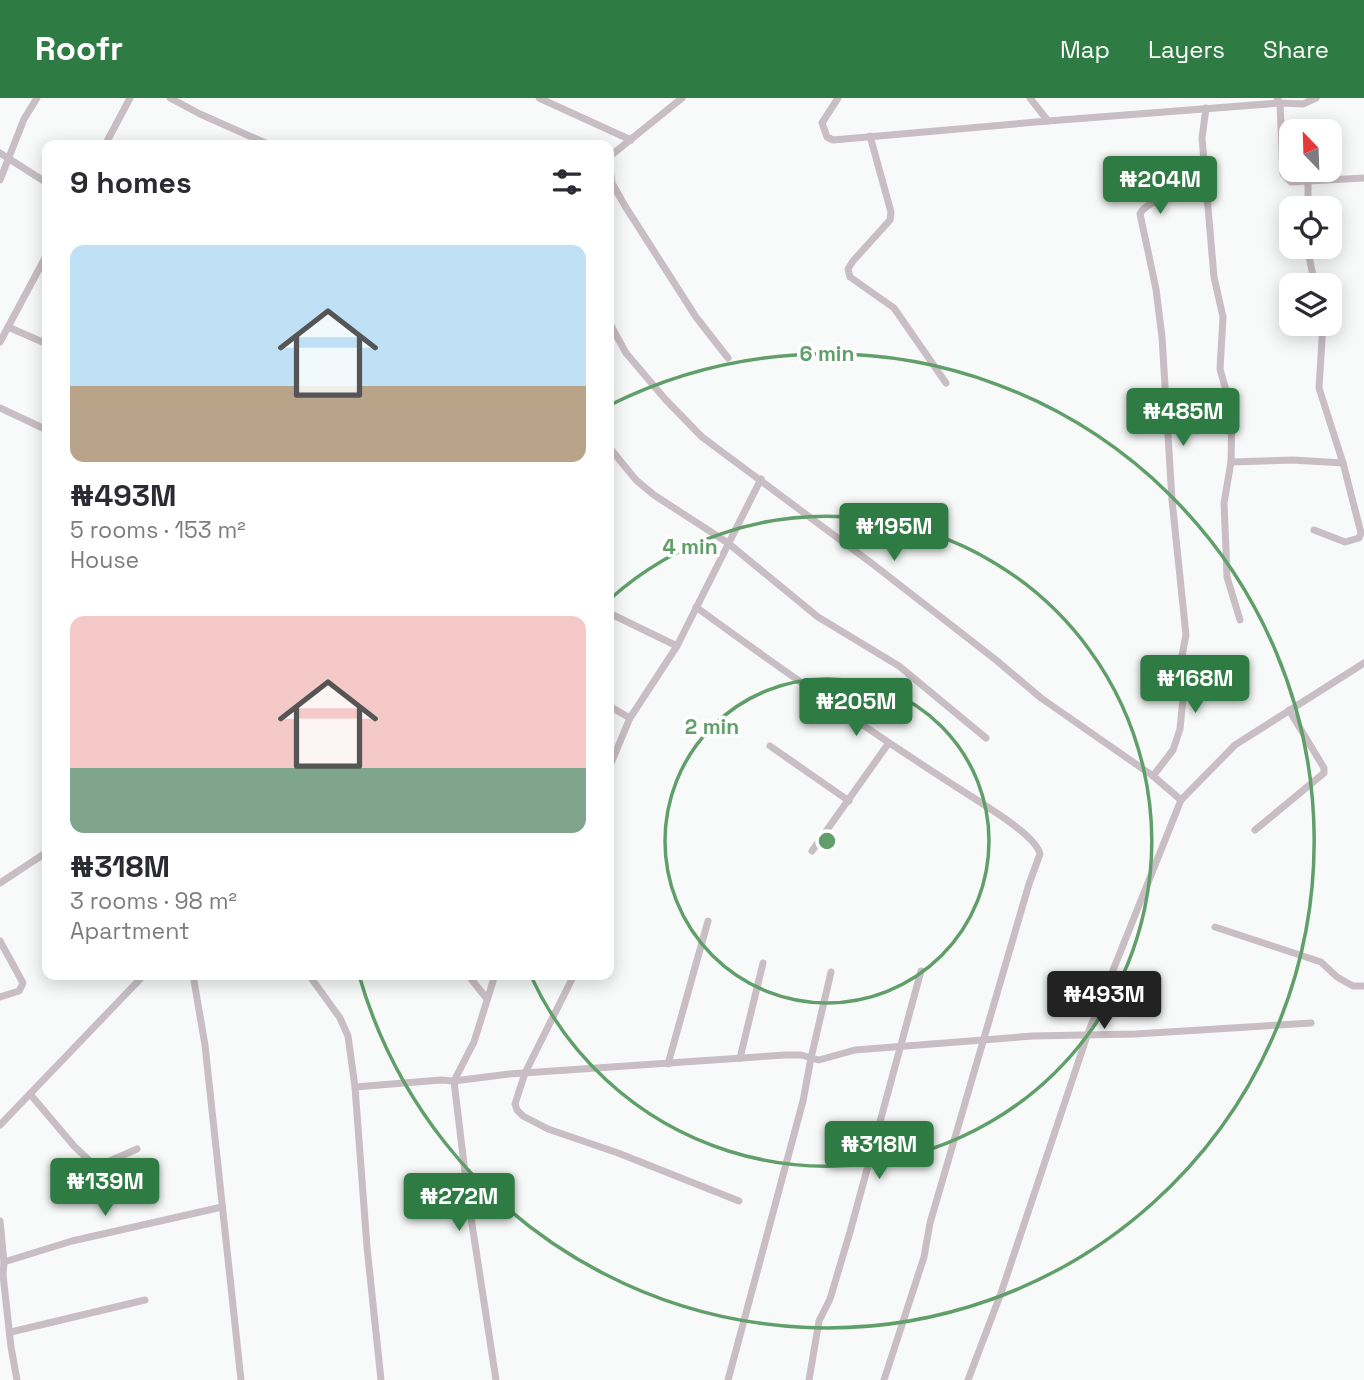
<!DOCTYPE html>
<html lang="en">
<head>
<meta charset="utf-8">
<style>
  :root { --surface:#fff; --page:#f7f7f7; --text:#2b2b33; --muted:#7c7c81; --accent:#2e7c43 }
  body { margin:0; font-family:"Space Grotesk",sans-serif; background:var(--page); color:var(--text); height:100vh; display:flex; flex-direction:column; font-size:26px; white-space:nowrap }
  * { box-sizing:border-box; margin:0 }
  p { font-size:23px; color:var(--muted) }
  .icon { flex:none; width:38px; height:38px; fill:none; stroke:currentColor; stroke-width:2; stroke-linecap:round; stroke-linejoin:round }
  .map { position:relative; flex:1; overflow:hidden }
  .sheet { position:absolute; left:42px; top:42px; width:572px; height:840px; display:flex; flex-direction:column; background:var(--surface); border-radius:14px; box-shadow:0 4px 18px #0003 }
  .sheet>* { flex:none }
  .needle { width:46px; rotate:337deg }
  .controls { position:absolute; left:1279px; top:21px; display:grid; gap:14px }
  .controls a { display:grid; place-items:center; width:63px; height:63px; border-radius:14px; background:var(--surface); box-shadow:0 4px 18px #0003; font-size:35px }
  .price { position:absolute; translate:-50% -60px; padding:0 16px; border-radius:7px; background:var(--accent); color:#fff; font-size:23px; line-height:46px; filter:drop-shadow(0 2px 4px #0008) }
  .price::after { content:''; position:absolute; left:50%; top:42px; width:21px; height:16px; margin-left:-10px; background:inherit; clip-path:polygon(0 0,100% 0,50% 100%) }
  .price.on { background:#222; color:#fff }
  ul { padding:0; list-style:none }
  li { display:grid; align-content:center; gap:14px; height:371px; padding:0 28px }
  li span { display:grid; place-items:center; height:217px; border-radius:14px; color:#555 }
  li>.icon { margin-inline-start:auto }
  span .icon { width:126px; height:126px; fill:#fffc; stroke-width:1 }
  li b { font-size:30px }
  h2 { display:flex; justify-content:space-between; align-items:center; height:84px; padding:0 28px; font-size:30px }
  header { display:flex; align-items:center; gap:42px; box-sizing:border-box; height:98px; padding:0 35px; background:var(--accent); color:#fff }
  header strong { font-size:33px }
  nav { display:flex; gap:38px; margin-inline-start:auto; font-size:24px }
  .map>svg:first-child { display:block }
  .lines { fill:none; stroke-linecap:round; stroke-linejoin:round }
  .street { stroke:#c8bec4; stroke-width:7 }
  .ring { fill:none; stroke:#619f6a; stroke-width:3.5 }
  .centre { fill:#619f6a; stroke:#fff; stroke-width:3.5 }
  .ring-label { font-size:21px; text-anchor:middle; font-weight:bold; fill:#619f6a; stroke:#fff; stroke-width:7; stroke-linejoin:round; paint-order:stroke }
</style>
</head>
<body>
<header>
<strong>Roofr</strong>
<nav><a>Map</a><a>Layers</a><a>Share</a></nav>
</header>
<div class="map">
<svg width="1364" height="1282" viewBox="0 0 1364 1282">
  <rect width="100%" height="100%" fill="#f8fafa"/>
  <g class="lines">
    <!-- street -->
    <g class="street">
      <polyline points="170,0 200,16 270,47"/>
      <polyline points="539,0 631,42"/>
      <polyline points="838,0 822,25 827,39 833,42 1048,23"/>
      <polyline points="1030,0 1048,23 1280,5 1303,6 1316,0"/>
      <polyline points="1277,0 1280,5 1283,76 1291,84 1364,80"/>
      <polyline points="1206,10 1202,40 1214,179 1223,219 1220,271 1232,314 1231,364 1224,405 1226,452 1227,479 1240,522"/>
      <polyline points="870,38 891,114 890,122 853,163 848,171 850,179 894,210 946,285"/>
      <polyline points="105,47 130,0"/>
      <polyline points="0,55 47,85"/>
      <polyline points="609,59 682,0"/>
      <polyline points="609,63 612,85 625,108 696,219 728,260"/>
      <polyline points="0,82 24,21 37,0"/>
      <polyline points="1308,110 1308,82"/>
      <polyline points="1307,149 1315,187"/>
      <polyline points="609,224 626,255 665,301 702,339 874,467 996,562 1041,600 1153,678 1181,702"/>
      <polyline points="8,229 47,246"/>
      <polyline points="0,244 47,156"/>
      <polyline points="0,310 47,332"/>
      <polyline points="609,349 636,382 654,397 728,445 818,519 899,568 986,640"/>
      <polyline points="1231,364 1292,362 1343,365"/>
      <polyline points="1314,432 1345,444 1359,440 1361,435 1343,365 1319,290 1323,226"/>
      <path d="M696 509C786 575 878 639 972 699 989 710 1036 738 1040 756L1029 786 930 1125 924 1159 884 1282"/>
      <polyline points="609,515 677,548"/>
      <polyline points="609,608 630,620"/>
      <polyline points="770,648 849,703"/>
      <polyline points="609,670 630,620 677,548 761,381"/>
      <path d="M1153 678 1173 652 1180 631 1183 600 1179 573 1186 537 1172 402 1162 239 1156 191 1140 116C1146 101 1189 92 1205 88"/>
      <polyline points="1255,732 1324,675 1324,670 1289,612"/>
      <polyline points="812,753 888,646"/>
      <polyline points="0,785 47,754"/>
      <polyline points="1215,829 1321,864 1337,879 1353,888 1364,888"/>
      <polyline points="0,843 23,885 19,893 0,899"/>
      <polyline points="193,877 205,947 241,1282"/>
      <polyline points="309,877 340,920 348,938 355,989 367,1149 381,1282"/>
      <polyline points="468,877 487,901"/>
      <polyline points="495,877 474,944 454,983 468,1100 496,1282"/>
      <polyline points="574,877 525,975 515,1006 517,1012 523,1018 548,1031 618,1055 739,1103"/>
      <polyline points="740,960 763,865"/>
      <polyline points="668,966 708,823"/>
      <polyline points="355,989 441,982 454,983 509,976 785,957 801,957 819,962 855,952 1033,938 1136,936 1311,925"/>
      <polyline points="30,996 74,1048 96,1069 137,1051"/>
      <polyline points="0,1027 144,877"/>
      <polyline points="0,1123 4,1164 72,1143 222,1109"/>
      <polyline points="4,1164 3,1177 11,1249 17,1282"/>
      <polyline points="11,1234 145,1202"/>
      <polyline points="728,1282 803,1003 811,960 831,874"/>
      <polyline points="809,1282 819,1223 830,1201 850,1134 921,873"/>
      <polyline points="968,1282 1001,1195 1088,935 1181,702 1235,647 1364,565"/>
    </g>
  </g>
  <!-- distance rings -->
  <g class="ring">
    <circle cx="827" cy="743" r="162"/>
    <path d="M610 501A325 325 0 1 1 531 878"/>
    <path d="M610 307A487 487 0 1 1 359 877"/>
  </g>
  <circle cx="827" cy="743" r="10" class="centre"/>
  <g class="ring-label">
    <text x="827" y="263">6 min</text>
    <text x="690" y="456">4 min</text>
    <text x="712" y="636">2 min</text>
  </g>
</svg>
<div class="controls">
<a><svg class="needle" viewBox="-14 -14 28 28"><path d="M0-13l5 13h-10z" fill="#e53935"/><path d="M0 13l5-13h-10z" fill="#7c7c81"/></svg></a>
<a><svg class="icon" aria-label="locate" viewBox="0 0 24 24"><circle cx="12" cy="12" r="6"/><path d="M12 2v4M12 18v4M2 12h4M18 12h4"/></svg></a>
<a><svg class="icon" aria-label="layers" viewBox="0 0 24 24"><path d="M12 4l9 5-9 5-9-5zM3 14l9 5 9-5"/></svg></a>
</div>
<b class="price" style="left:1160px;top:118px">₦204M</b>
<b class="price" style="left:1183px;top:350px">₦485M</b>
<b class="price" style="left:894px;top:465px">₦195M</b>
<b class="price" style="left:1195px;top:617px">₦168M</b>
<b class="price" style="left:856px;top:640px">₦205M</b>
<b class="price on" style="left:1104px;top:933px">₦493M</b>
<b class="price" style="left:879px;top:1083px">₦318M</b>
<b class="price" style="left:105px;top:1120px">₦139M</b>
<b class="price" style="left:459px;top:1135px">₦272M</b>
<section class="sheet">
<h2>9 homes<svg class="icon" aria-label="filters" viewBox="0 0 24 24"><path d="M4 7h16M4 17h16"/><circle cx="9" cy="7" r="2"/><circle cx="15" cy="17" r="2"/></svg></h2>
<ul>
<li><span style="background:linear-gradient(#bfe0f5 65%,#b9a48a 0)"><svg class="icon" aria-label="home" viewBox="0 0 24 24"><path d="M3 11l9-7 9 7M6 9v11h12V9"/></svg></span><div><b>₦493M</b><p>5 rooms · 153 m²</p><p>House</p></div></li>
<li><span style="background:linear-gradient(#f6c9c9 70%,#7fa58c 0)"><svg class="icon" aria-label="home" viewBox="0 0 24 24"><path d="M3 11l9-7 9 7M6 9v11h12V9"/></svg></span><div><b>₦318M</b><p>3 rooms · 98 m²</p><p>Apartment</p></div></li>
</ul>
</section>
</div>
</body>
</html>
